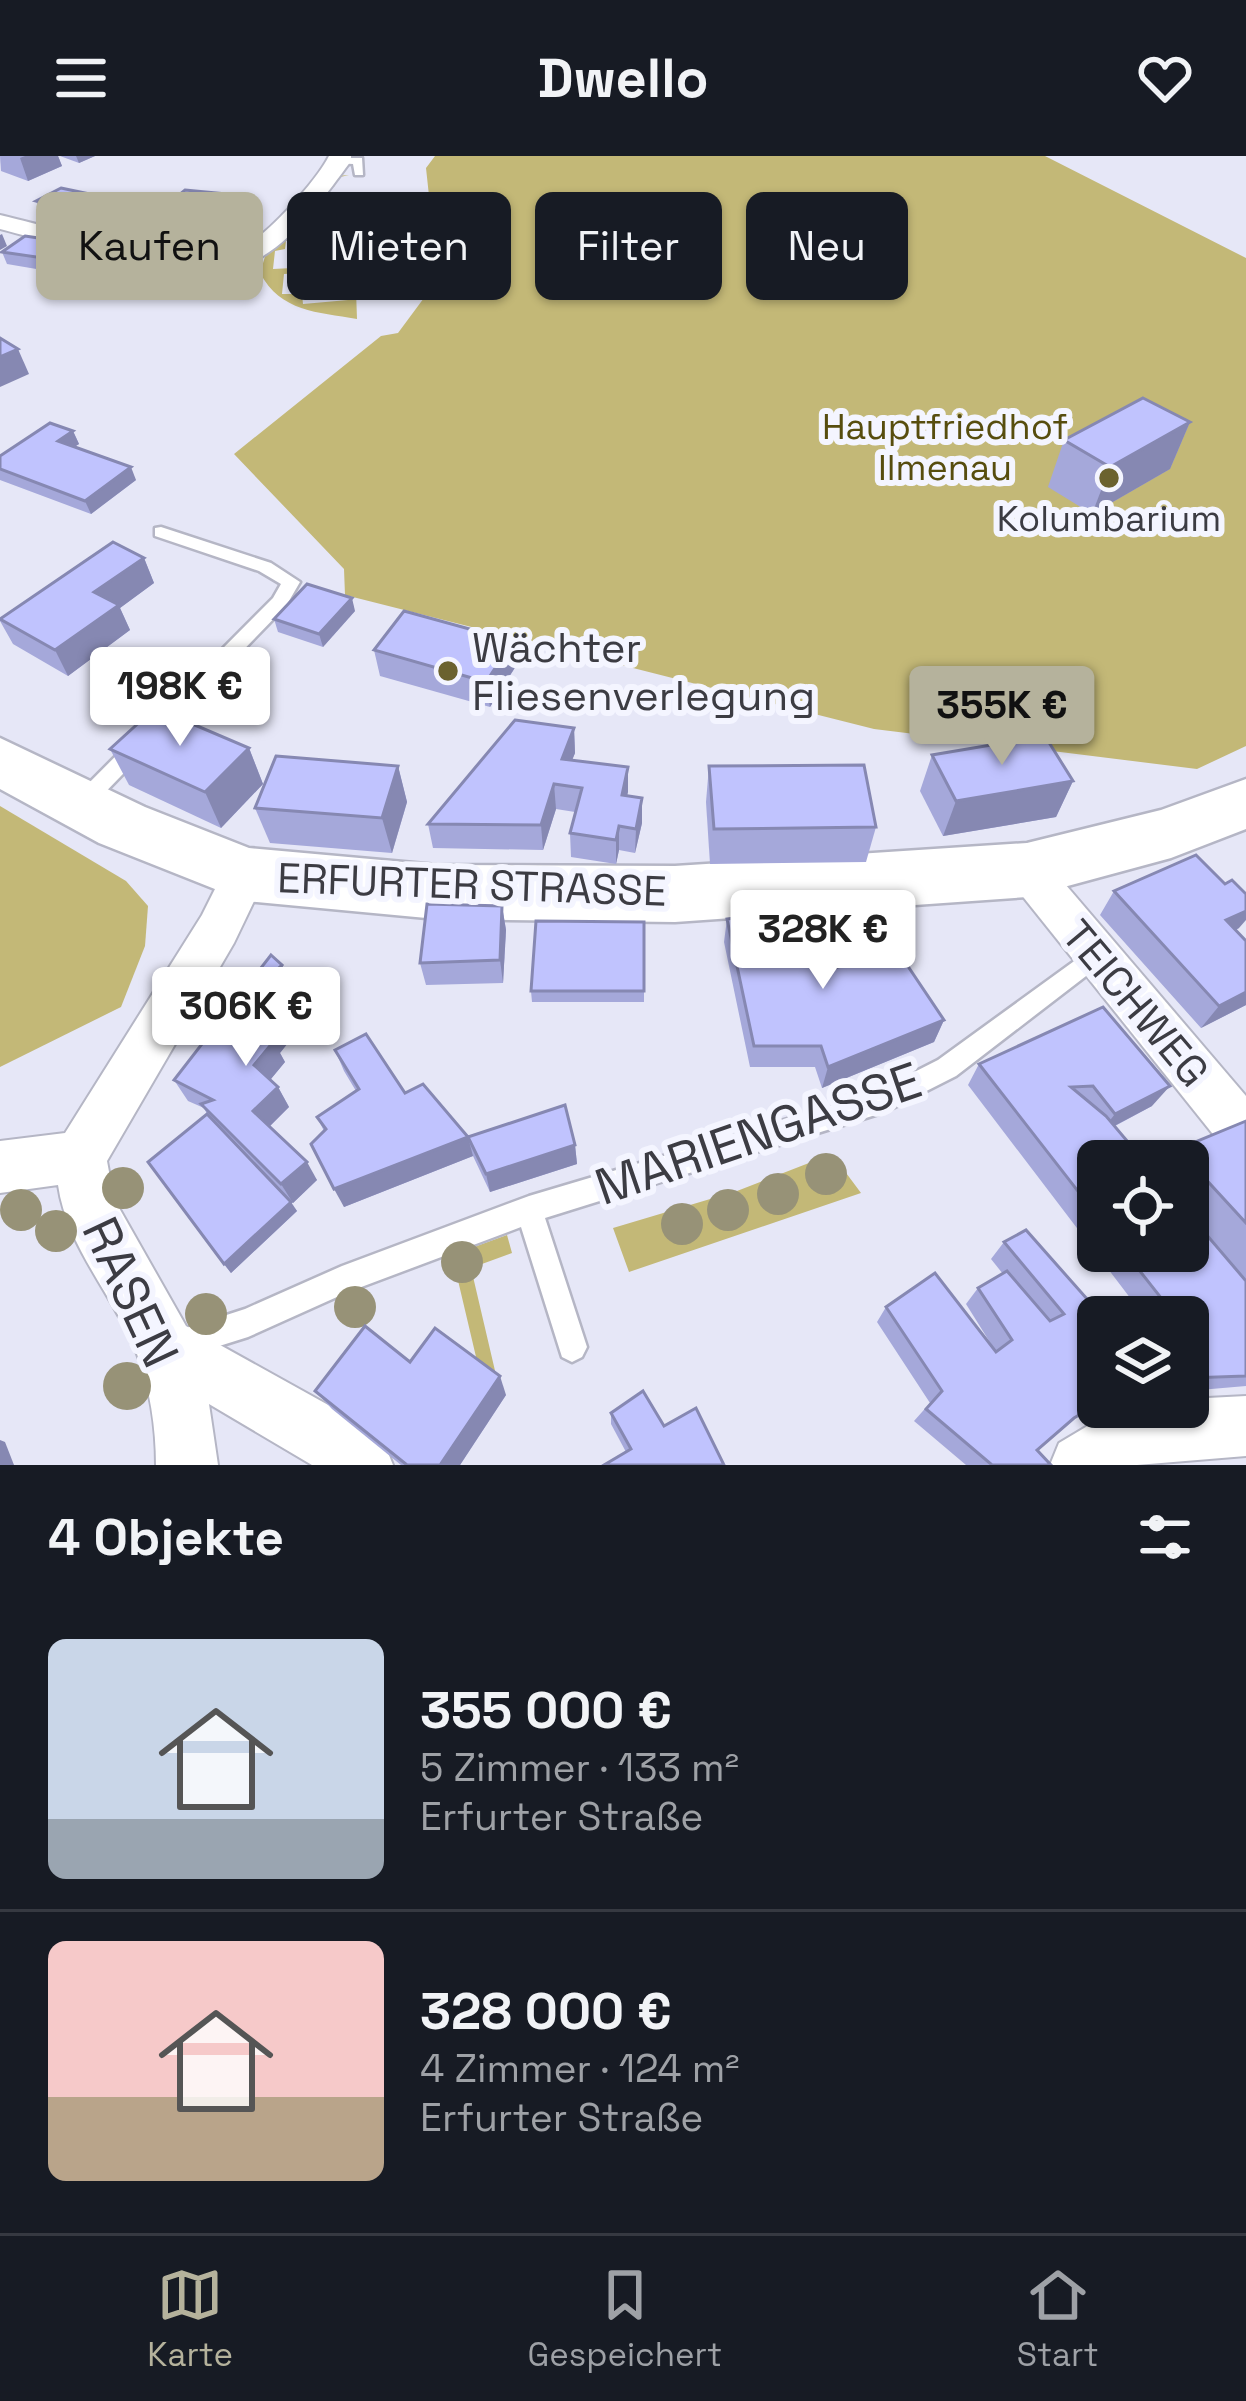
<!DOCTYPE html>
<html lang="de">
<head>
<meta charset="utf-8">
<style>
  :root { --surface:#171b24; --page:#20242c; --text:#f1f3f6; --muted:#9ea1a6; --line:#363941; --accent:#b5b29c }
  body { margin:0; font-family:"Space Grotesk",sans-serif; background:var(--page); color:var(--text); height:100vh; display:flex; flex-direction:column; font-size:45px; white-space:nowrap }
  * { box-sizing:border-box; margin:0 }
  p { font-size:39px; color:var(--muted) }
  .icon { flex:none; width:66px; height:66px; fill:none; stroke:currentColor; stroke-width:2; stroke-linecap:round; stroke-linejoin:round }
  .map { position:relative; height:1309px; overflow:hidden }
  .details { display:flex; flex-direction:column; background:var(--surface); flex:1 }
  .details>* { flex:none }
  .top-card { position:absolute; left:36px; top:36px; width:1176px; height:108px; display:flex; gap:24px }
  .tools { position:absolute; left:1077px; top:984px; display:grid; gap:24px }
  .tools a { display:grid; place-items:center; width:132px; height:132px; border-radius:18px; background:var(--surface); box-shadow:0 3px 9px #0004; font-size:60px }
  .price { position:absolute; translate:-50% -102px; padding:0 27px; border-radius:12px; background:#fff; color:#222; font-size:39px; line-height:78px; filter:drop-shadow(0 3px 6px #0008) }
  .price::after { content:''; position:absolute; left:50%; top:72px; width:36px; height:27px; margin-left:-18px; background:inherit; clip-path:polygon(0 0,100% 0,50% 100%) }
  .price.active { background:var(--accent); color:#111 }
  ul { padding:0; list-style:none }
  li { display:flex; align-items:center; gap:36px; height:300px; padding:0 48px }
  li+li { border-top:3px solid var(--line) }
  li span { display:grid; place-items:center; flex:none; width:336px; height:240px; border-radius:18px; color:#555 }
  li>.icon { margin-inline-start:auto }
  span .icon { width:144px; height:144px; fill:#fffc; stroke-width:1 }
  li b { font-size:51px }
  h2 { display:flex; justify-content:space-between; align-items:center; height:144px; padding:0 48px; font-size:51px }
  .chip { padding:0 42px; border-radius:18px; background:var(--surface); box-shadow:0 3px 9px #0004; font-size:42px; line-height:108px }
  .chip.active { background:var(--accent); color:#111 }
  header { display:flex; justify-content:space-between; align-items:center; height:156px; padding:0 48px; background:var(--surface); font-size:54px; font-weight:700 }
  .dock { display:flex; justify-content:space-around; align-items:center; height:168px; border-top:3px solid var(--line); background:var(--surface); font-size:33px; color:var(--muted) }
  .dock a { display:grid; justify-items:center; gap:6px }
  .dock .active { color:var(--accent) }
  .map>svg:first-child { display:block }
  .green { fill:#c3b877 }
  .lines { fill:none; stroke-linecap:round; stroke-linejoin:round }
  .service-casing { stroke:#b5b6c5; stroke-width:5 }
  .minor-casing { stroke:#b5b6c5; stroke-width:4 }
  .secondary-casing { stroke:#b5b6c5; stroke-width:5 }
  .service { fill:#fff; fill-rule:evenodd }
  .minor { fill:#fff; fill-rule:evenodd }
  .secondary { fill:#fff; fill-rule:evenodd }
  .tree { fill:#979277 }
  .wall { fill:#a5a8da }
  .shaded-wall { fill:#8688b2 }
  .building { fill:#c0c3fe; stroke:#8688b2; stroke-width:3 }
  .poi-dot { fill:#6b622f; stroke:#f4f5ff; stroke-width:4.5 }
  .labels { text-anchor:middle; stroke-width:12; stroke-linejoin:round; paint-order:stroke }
  .far-park-label { font-size:36px; fill:#574d0e; stroke:#f4f5ff }
  .far-poi-label { font-size:36px; fill:#3c3c43; stroke:#f4f5ff }
  .poi-label { font-size:42px; fill:#3c3c43; stroke:#f4f5ff; text-anchor:start }
  .street-label { font-size:42px; fill:#3c3c43; stroke:#f4f5ff }
  .near-street-label { font-size:51px; fill:#3c3c43; stroke:#f4f5ff }
</style>
</head>
<body>
<header><svg class="icon" aria-label="menu" viewBox="0 0 24 24"><path d="M4 6h16M4 12h16M4 18h16"/></svg>Dwello<svg class="icon" aria-label="heart" viewBox="0 0 24 24"><path d="M12 20l-8-8c-3-5 5-10 8-4 3-6 11-1 8 4z"/></svg></header>
<div class="map">
<svg width="1246" height="1309" viewBox="0 0 1246 1309">
  <rect width="100%" height="100%" fill="#e6e7f7"/>
  <!-- green -->
  <g class="green">
    <polygon points="435,0 1045,0 1246,102 1246,590 1197,613 874,573 345,439 344,413 234,298 381,180 398,177 438,123 426,12"/>
    <path d="M349 19 336 22 335 30 324 35 323 47 350 46V50L309 53 307 78 350 77 351 80 286 85 285 93 275 95 273 113 352 109 351 114 284 118 282 138H302L303 148 348 144V135L356 134 357 163C317 156 281 156 260 117L267 94 336 20Z"/>
    <polygon points="0,650 126,725 148,750 145,790 121,851 0,911"/>
    <polygon points="832,998 861,1037 629,1116 613,1072 737,1035"/>
    <polygon points="507,1079 512,1097 471,1112 496,1219 477,1205 452,1099"/>
  </g>
  <g class="lines">
    <!-- service casing -->
    <g class="service-casing">
      <g id="service">
        <polygon points="340,2 362,2 363,19 355,19 353,8 336,7 336,3"/>
        <polygon points="161,371 271,407 300,426 286,450 87,655 73,655 70,649 73,643 273,442 281,428 259,415 155,380 155,372"/>
        <polygon points="1095,790 1103,793 1107,800 1103,807 956,920 885,956 545,1062 587,1191 582,1201 572,1206 562,1201 521,1071 348,1136 248,1181 181,1202 171,1197 166,1187 171,1177 245,1153 342,1110 529,1040 871,938 938,904"/>
      </g>
    </g>
    <!-- minor casing -->
    <g class="minor-casing">
      <g id="minor">
        <path d="M329 0H351V5C327 37 298 79 263 100 207 134 62 89 0 73V59C50 71 194 111 239 93 265 83 317 24 329 0Z"/>
        <polygon points="1027,696 1042,701 1246,940 1246,1004 1228,997 1012,727 1005,714 1012,701"/>
        <path d="M245 700 261 705 267 718 234 787 107 1005 114 1043 186 1170 339 1255 384 1287 393 1309H312L209 1248 218 1309H156C156 1273 150 1232 137 1198 115 1141 67 1092 58 1029L0 1037V985L65 977 202 759 229 705Z"/>
        <polygon points="1246,1240 1246,1300 1137,1309 1050,1309 1059,1287 1111,1256 1121,1251 1188,1251 1188,1243"/>
      </g>
    </g>
    <!-- secondary casing -->
    <g class="secondary-casing">
      <polygon id="secondary" points="0,582 145,651 249,692 437,709 675,710 1027,687 1161,654 1246,623 1246,673 1171,702 1027,741 675,766 437,763 245,745 99,687 0,633"/>
    </g>
    <!-- service -->
    <use href="#service" class="service"/>
    <!-- minor -->
    <use href="#minor" class="minor"/>
    <!-- secondary -->
    <use href="#secondary" class="secondary"/>
  </g>
  <!-- trees -->
  <g class="tree">
    <circle cx="111" cy="548" r="15"/>
    <circle cx="826" cy="1018" r="21"/>
    <circle cx="123" cy="1032" r="21"/>
    <circle cx="778" cy="1038" r="21"/>
    <circle cx="21" cy="1054" r="21"/>
    <circle cx="728" cy="1054" r="21"/>
    <circle cx="682" cy="1068" r="21"/>
    <circle cx="56" cy="1075" r="21"/>
    <circle cx="462" cy="1106" r="21"/>
    <circle cx="355" cy="1151" r="21"/>
    <circle cx="206" cy="1158" r="21"/>
    <circle cx="127" cy="1230" r="24"/>
  </g>
  <!-- wall -->
  <g class="wall">
    <polygon points="0,0 58,0 62,10 28,25 1,15"/>
    <polygon points="60,0 95,0 79,7"/>
    <polygon points="36,45 103,52 78,66 41,57"/>
    <polygon points="154,52 158,63 138,79 99,72 95,60"/>
    <polygon points="161,54 232,61 210,82 168,78"/>
    <polygon points="2,96 70,98 48,115 7,108"/>
    <polygon points="1190,266 1170,313 1092,358 1048,331 1064,284"/>
    <polygon points="73,275 79,288 74,291 136,324 91,358 0,324 0,300"/>
    <polygon points="144,402 154,427 120,452 130,474 68,520 13,488 0,465 0,462"/>
    <polygon points="355,455 323,491 278,476 274,463"/>
    <polygon points="513,485 516,510 490,551 380,520 374,494"/>
    <polygon points="574,572 575,597 572,604 628,611 627,640 642,667 635,697 619,694 616,708 571,701 570,677 575,656 556,653 543,694 433,692 428,668"/>
    <polygon points="249,592 263,628 221,672 129,629 110,593"/>
    <polygon points="932,599 1073,625 1056,661 943,680 920,635"/>
    <polygon points="398,610 407,646 392,697 270,687 255,652"/>
    <polygon points="709,610 876,671 866,706 710,708 706,646"/>
    <polygon points="1114,735 1239,772 1236,774 1246,849 1201,872 1100,759"/>
    <polygon points="502,750 506,774 503,827 426,829 420,807"/>
    <polygon points="727,763 817,817 944,864 934,886 822,932 815,911 750,911 724,786"/>
    <polygon points="644,766 644,846 532,846 531,835"/>
    <polygon points="282,809 289,826 305,832 314,854 280,897 285,906 270,924 278,931 289,951 269,971 317,1024 293,1047 272,1026 297,1055 231,1117 224,1108 207,958 204,952 188,945 174,924"/>
    <polygon points="1103,851 1152,950 1115,970 1098,1005 1098,1095 1188,1095 1188,1005 1167,1005 1178,993 1246,965 1246,1230 1188,1235 1188,1161 1037,1294 1051,1309 966,1309 914,1265 930,1247 877,1166 886,1151 996,1196 966,1148 978,1132 1003,1118 991,1103 1004,1086 1095,1152 1134,1147 968,929 979,908"/>
    <polygon points="335,894 405,937 468,981 575,989 577,1008 490,1036 473,1000 344,1051 324,975 317,961 356,935 344,915"/>
    <polygon points="410,1206 506,1239 460,1309 401,1309 332,1253 315,1235"/>
    <polygon points="611,1257 664,1270 626,1296 611,1268"/>
  </g>
  <!-- shaded-wall -->
  <g class="shaded-wall">
    <polygon points="25,0 58,0 62,10 28,25 20,2"/>
    <polygon points="76,0 95,0 79,7"/>
    <polygon points="226,38 232,61 210,82 204,59"/>
    <polygon points="99,40 103,52 78,66 74,55"/>
    <polygon points="154,52 158,63 138,79 134,67"/>
    <polygon points="2,78 7,90 0,94 0,79"/>
    <polygon points="65,86 70,98 48,115 43,102"/>
    <polygon points="18,193 29,218 0,231 0,201"/>
    <polygon points="1190,266 1170,313 1092,358 1110,311"/>
    <polygon points="73,275 79,288 63,298 58,285"/>
    <polygon points="131,311 136,324 91,358 85,345"/>
    <polygon points="144,402 154,427 120,452 130,474 68,520 55,494 94,436"/>
    <polygon points="352,442 355,455 323,491 319,478"/>
    <polygon points="513,485 516,510 490,551 486,526"/>
    <polygon points="574,572 575,597 563,627 562,603"/>
    <polygon points="249,592 263,628 221,672 205,636"/>
    <polygon points="398,610 407,646 392,697 382,662"/>
    <polygon points="628,611 628,636 622,664 622,639"/>
    <polygon points="1073,625 1056,661 943,680 956,645"/>
    <polygon points="554,628 556,653 543,694 541,669"/>
    <polygon points="642,642 642,667 635,697 636,673"/>
    <polygon points="619,670 619,694 616,708 616,684"/>
    <polygon points="502,750 506,774 503,827 500,804"/>
    <polygon points="1246,755 1246,764 1239,772 1209,787 1226,764"/>
    <polygon points="282,809 292,831 272,818"/>
    <polygon points="305,832 314,854 280,897 285,906 266,929 254,909 268,878"/>
    <polygon points="1246,836 1246,849 1201,872 1219,850"/>
    <polygon points="944,864 934,886 822,932 828,911"/>
    <polygon points="1170,930 1152,950 1099,978 1115,958"/>
    <polygon points="278,931 289,951 265,975 253,955"/>
    <polygon points="468,981 473,1000 344,1051 334,1033"/>
    <polygon points="575,989 577,1008 490,1036 486,1018"/>
    <polygon points="307,1006 317,1024 293,1047 281,1028"/>
    <polygon points="291,1046 297,1055 231,1117 224,1108"/>
    <polygon points="500,1220 506,1239 460,1309 440,1309"/>
    <polygon points="0,1284 5,1286 14,1309 0,1309"/>
  </g>
  <!-- building -->
  <g class="building">
    <polygon points="61,32 99,40 74,55 36,45"/>
    <polygon points="185,34 226,38 204,59 161,54"/>
    <polygon points="116,45 154,52 134,67 95,60"/>
    <polygon points="25,80 65,86 43,102 2,96"/>
    <polygon points="0,182 18,193 0,201"/>
    <polygon points="1143,242 1190,266 1110,311 1064,284"/>
    <polygon points="50,267 73,275 58,285 131,311 85,345 0,313 0,300"/>
    <polygon points="113,386 144,402 94,436 119,449 55,494 0,463"/>
    <polygon points="307,428 352,442 319,478 274,463"/>
    <polygon points="404,455 513,485 486,526 374,494"/>
    <polygon points="155,552 249,592 205,636 110,593"/>
    <polygon points="515,564 574,572 562,603 628,611 622,639 642,642 636,673 619,670 616,684 570,677 582,632 554,628 541,669 428,668"/>
    <polygon points="1045,580 1073,625 956,645 932,599"/>
    <polygon points="276,600 398,610 382,662 255,652"/>
    <polygon points="864,609 876,671 714,673 709,610"/>
    <polygon points="1196,699 1225,728 1232,724 1246,738 1246,755 1226,764 1246,785 1246,836 1219,850 1114,735"/>
    <polygon points="427,748 502,750 500,804 420,807"/>
    <polygon points="801,753 817,817 897,794 944,864 828,911 821,890 754,890 727,763"/>
    <polygon points="536,765 644,766 644,835 531,835"/>
    <polygon points="271,799 282,809 272,818 305,832 268,878 274,885 254,909 278,931 253,955 307,1006 281,1028 201,948 213,944 174,924"/>
    <polygon points="1103,851 1170,930 1115,958 1093,930 1071,931 1106,960 1144,1005 1098,1005 1098,1061 979,908"/>
    <polygon points="366,878 405,937 423,928 468,981 565,949 575,989 486,1018 468,981 334,1033 311,988 326,973 317,961 359,933 335,894"/>
    <polygon points="207,958 291,1046 224,1108 148,1006"/>
    <polygon points="1246,965 1246,1067 1178,993"/>
    <polygon points="1188,1057 1246,1125 1246,1220 1188,1222 1188,1161 1098,1161 1098,1248 1074,1262 1037,1294 1051,1309 992,1309 926,1253 942,1235 886,1151 935,1117 996,1196 1012,1184 978,1132 1007,1115 1050,1165 1064,1158 1004,1086 1026,1074 1095,1152 1162,1143 1124,1095 1188,1095"/>
    <polygon points="365,1170 410,1206 435,1172 500,1220 440,1309 407,1309 315,1235"/>
    <polygon points="643,1235 664,1270 696,1252 724,1309 604,1309 631,1293 611,1257"/>
  </g>
  <!-- markers -->
  <g class="poi-dot">
    <circle cx="1109" cy="322" r="12"/>
    <circle cx="448" cy="515" r="12"/>
  </g>
  <g class="labels">
    <!-- far-park labels -->
    <g class="far-park-label">
      <text x="945" y="283">Hauptfriedhof<tspan x="945" dy="41">Ilmenau</tspan></text>
    </g>
    <!-- far-poi labels -->
    <g class="far-poi-label">
      <text x="1109" y="375">Kolumbarium</text>
    </g>
    <!-- poi labels -->
    <g class="poi-label">
      <text x="472" y="506">Wächter<tspan x="472" dy="48">Fliesenverlegung</tspan></text>
    </g>
    <!-- street labels -->
    <g class="street-label">
      <text transform="translate(472 728) rotate(2)" y="15">ERFURTER STRASSE</text>
      <text transform="translate(1136 847) rotate(50)" y="15">TEICHWEG</text>
    </g>
    <!-- near-street labels -->
    <g class="near-street-label">
      <text transform="translate(758 977) rotate(-19)" y="18">MARIENGASSE</text>
      <text transform="translate(131 1136) rotate(65)" y="18">RASEN</text>
    </g>
  </g>
</svg>
<div class="tools">
<a><svg class="icon" aria-label="locate" viewBox="0 0 24 24"><circle cx="12" cy="12" r="6"/><path d="M12 2v4M12 18v4M2 12h4M18 12h4"/></svg></a>
<a><svg class="icon" aria-label="layers" viewBox="0 0 24 24"><path d="M12 4l9 5-9 5-9-5zM3 14l9 5 9-5"/></svg></a>
</div>
<b class="price" style="left:180px;top:593px">198K €</b>
<b class="price active" style="left:1002px;top:612px">355K €</b>
<b class="price" style="left:823px;top:836px">328K €</b>
<b class="price" style="left:246px;top:913px">306K €</b>
<div class="top-card">
<a class="chip active">Kaufen</a>
<a class="chip">Mieten</a>
<a class="chip">Filter</a>
<a class="chip">Neu</a>
</div>
</div>
<section class="details">
<h2>4 Objekte<svg class="icon" aria-label="filters" viewBox="0 0 24 24"><path d="M4 7h16M4 17h16"/><circle cx="9" cy="7" r="2"/><circle cx="15" cy="17" r="2"/></svg></h2>
<ul>
<li><span style="background:linear-gradient(#c9d6e8 75%,#9aa5b1 0)"><svg class="icon" aria-label="home" viewBox="0 0 24 24"><path d="M3 11l9-7 9 7M6 9v11h12V9"/></svg></span><div><b>355 000 €</b><p>5 Zimmer · 133 m²</p><p>Erfurter Straße</p></div></li>
<li><span style="background:linear-gradient(#f6c9c9 65%,#b9a48a 0)"><svg class="icon" aria-label="home" viewBox="0 0 24 24"><path d="M3 11l9-7 9 7M6 9v11h12V9"/></svg></span><div><b>328 000 €</b><p>4 Zimmer · 124 m²</p><p>Erfurter Straße</p></div></li>
</ul>
</section>
<nav class="dock">
<a class="active"><svg class="icon" aria-label="map" viewBox="0 0 24 24"><path d="M3 6l6-2 6 2 6-2v14l-6 2-6-2-6 2zM9 4v14M15 6v14"/></svg>Karte</a>
<a><svg class="icon" aria-label="saved" viewBox="0 0 24 24"><path d="M7 4h10v16l-5-4-5 4z"/></svg>Gespeichert</a>
<a><svg class="icon" aria-label="home" viewBox="0 0 24 24"><path d="M3 11l9-7 9 7M6 9v11h12V9"/></svg>Start</a>
</nav>
</body>
</html>
